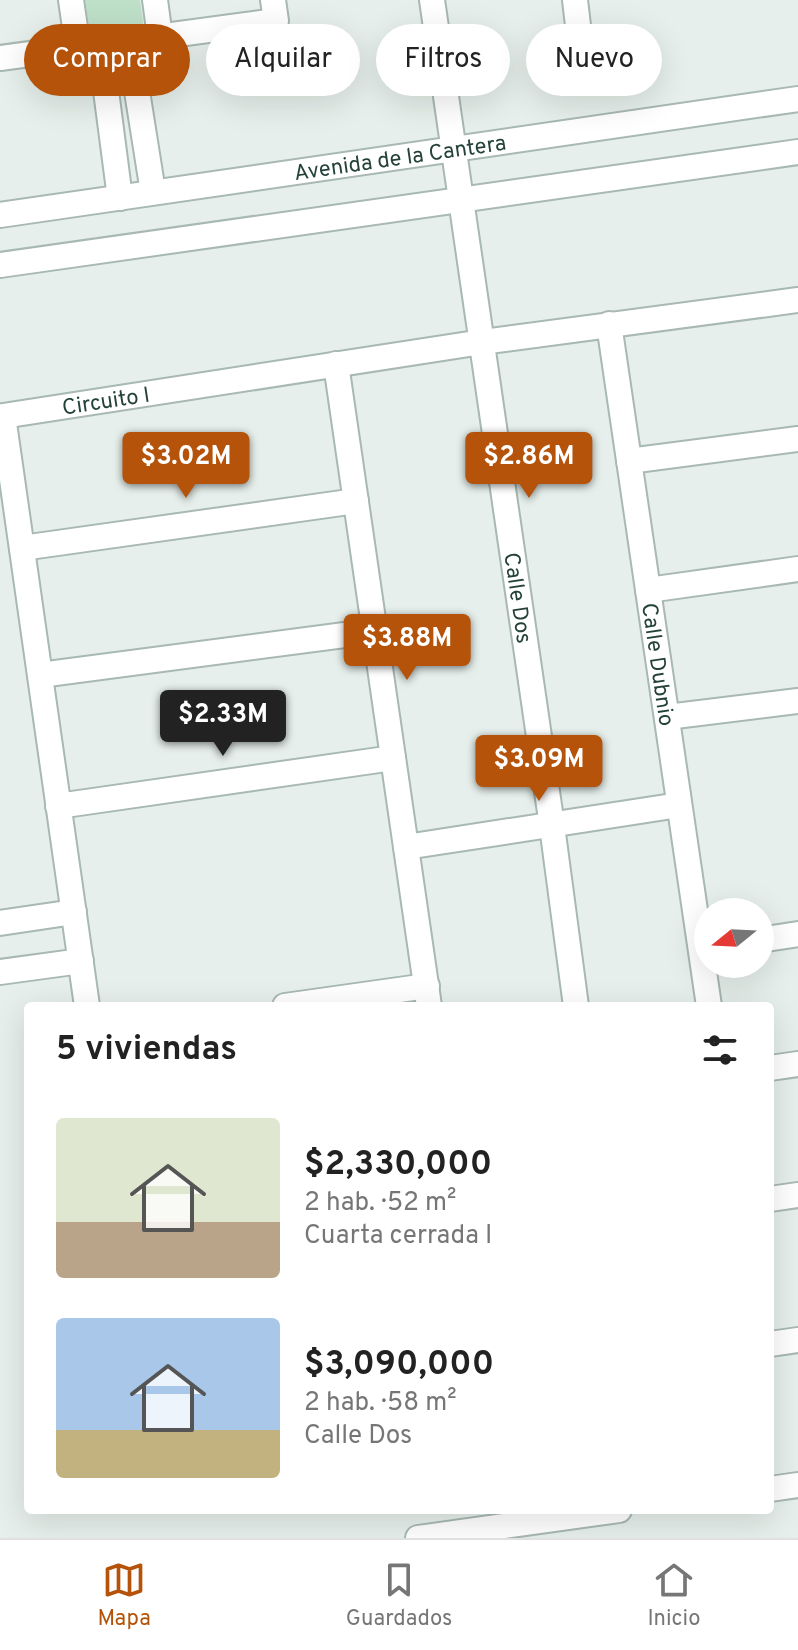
<!DOCTYPE html>
<html lang="es">
<head>
<meta charset="utf-8">
<style>
  :root { --surface:#fff; --page:#f6f6f6; --text:#222; --muted:#767676; --line:#e0e0e0; --accent:#b45309 }
  body { margin:0; font-family:Overpass,sans-serif; background:var(--page); color:var(--text); height:100vh; display:flex; flex-direction:column; font-size:30px; white-space:nowrap }
  * { box-sizing:border-box; margin:0 }
  p { font-size:26px; color:var(--muted) }
  .icon { flex:none; width:44px; height:44px; fill:none; stroke:currentColor; stroke-width:2; stroke-linecap:round; stroke-linejoin:round }
  .map { position:relative; flex:1; overflow:hidden }
  .drawer { position:absolute; left:24px; top:1002px; width:750px; height:512px; display:flex; flex-direction:column; background:var(--surface); border-radius:8px; box-shadow:0 8px 32px #0002 }
  .drawer>* { flex:none }
  .top-card { position:absolute; left:24px; top:24px; width:750px; height:72px; display:flex; gap:16px }
  .needle { width:52px; rotate:252deg }
  .controls { position:absolute; left:694px; top:898px; display:grid; gap:16px }
  .controls a { display:grid; place-items:center; width:80px; height:80px; border-radius:50%; background:var(--surface); box-shadow:0 8px 32px #0002; font-size:40px }
  .price { position:absolute; translate:-50% -68px; padding:0 18px; border-radius:8px; background:var(--accent); color:#fff; font-size:26px; line-height:52px; filter:drop-shadow(0 2px 4px #0008) }
  .price::after { content:''; position:absolute; left:50%; top:48px; width:24px; height:18px; margin-left:-12px; background:inherit; clip-path:polygon(0 0,100% 0,50% 100%) }
  .price.active { background:#222; color:#fff }
  ul { padding:0; list-style:none }
  li { display:flex; align-items:center; gap:24px; height:200px; padding:0 32px }
  li span { display:grid; place-items:center; flex:none; width:224px; height:160px; border-radius:8px; color:#555 }
  li>.icon { margin-inline-start:auto }
  span .icon { width:96px; height:96px; fill:#fffc; stroke-width:1 }
  li b { font-size:34px }
  h2 { display:flex; justify-content:space-between; align-items:center; height:96px; padding:0 32px; font-size:34px }
  .pill { padding:0 28px; border-radius:36px; background:var(--surface); box-shadow:0 8px 32px #0002; font-size:28px; line-height:72px }
  .pill.active { background:var(--accent); color:#fff }
  .dock { display:flex; justify-content:space-around; align-items:center; height:112px; border-top:2px solid var(--line); background:var(--surface); font-size:22px; color:var(--muted) }
  .dock a { display:grid; justify-items:center; gap:4px }
  .dock .active { color:var(--accent) }
  .map>svg:first-child { display:block }
  .green { fill:#bfe0c8 }
  .lines { fill:none; stroke-linecap:round; stroke-linejoin:round }
  .minor-casing { stroke:#a8b8b2; stroke-width:28 }
  .minor { stroke:#fff; stroke-width:24 }
  .labels { text-anchor:middle; stroke-width:7; stroke-linejoin:round; paint-order:stroke }
  .street-label { font-size:22px; fill:#24423a; stroke:#f7fbf9 }
</style>
</head>
<body>
<div class="map">
<svg width="798" height="1538" viewBox="0 0 798 1538">
  <rect width="100%" height="100%" fill="#e6efeb"/>
  <!-- green -->
  <polygon class="green" points="85,0 140,0 145,37 92,45"/>
  <g class="lines">
    <!-- minor casing -->
    <g class="minor-casing">
      <g id="minor">
        <polyline points="71,0 78,48"/>
        <polyline points="155,0 160,37"/>
        <path id="s1" d="M432 0 552 826 576 1006"/>
        <polyline points="575,0 579,34"/>
        <polyline points="129,41 153,192"/>
        <polyline points="100,45 120,198"/>
        <polyline points="0,58 276,21 273,0"/>
        <path id="s2" d="M0 215 798 99"/>
        <polyline points="0,265 798,152"/>
        <path id="s3" d="M609 324 709 1006"/>
        <polyline points="336,364 429,1006"/>
        <polyline points="629,461 798,439"/>
        <polyline points="22,548 356,501"/>
        <polyline points="648,590 798,569"/>
        <polyline points="40,675 375,631"/>
        <polyline points="667,717 798,701"/>
        <polyline points="58,806 393,758"/>
        <polyline points="406,847 679,805"/>
        <polyline points="0,923 74,912"/>
        <polyline points="760,940 798,934"/>
        <polyline points="0,972 81,961"/>
        <path id="s4" d="M87 1006 3 416 482 342 798 300"/>
        <polyline points="285,1006 427,986"/>
        <polyline points="770,1068 798,1064"/>
        <polyline points="770,1199 798,1195"/>
        <polyline points="770,1344 798,1340"/>
        <polyline points="770,1489 798,1485"/>
        <polyline points="418,1538 619,1510"/>
      </g>
    </g>
    <!-- minor -->
    <use href="#minor" class="minor"/>
  </g>
  <g class="labels">
    <!-- street labels -->
    <g class="street-label">
      <text dy="8" stroke="none"><textPath href="#s2" startOffset="404">Avenida de la Cantera</textPath></text>
      <text dy="8" stroke="none"><textPath href="#s4" startOffset="700">Circuito I</textPath></text>
      <text dy="8" stroke="none"><textPath href="#s1" startOffset="604">Calle Dos</textPath></text>
      <text dy="8" stroke="none"><textPath href="#s3" startOffset="344">Calle Dubnio</textPath></text>
    </g>
  </g>
</svg>
<div class="controls">
<a><svg class="needle" viewBox="-14 -14 28 28"><path d="M0-13l5 13h-10z" fill="#e53935"/><path d="M0 13l5-13h-10z" fill="#767676"/></svg></a>
</div>
<b class="price" style="left:186px;top:500px">$3.02M</b>
<b class="price" style="left:529px;top:500px">$2.86M</b>
<b class="price" style="left:407px;top:682px">$3.88M</b>
<b class="price active" style="left:223px;top:758px">$2.33M</b>
<b class="price" style="left:539px;top:803px">$3.09M</b>
<div class="top-card">
<a class="pill active">Comprar</a>
<a class="pill">Alquilar</a>
<a class="pill">Filtros</a>
<a class="pill">Nuevo</a>
</div>
<section class="drawer">
<h2>5 viviendas<svg class="icon" aria-label="filters" viewBox="0 0 24 24"><path d="M4 7h16M4 17h16"/><circle cx="9" cy="7" r="2"/><circle cx="15" cy="17" r="2"/></svg></h2>
<ul>
<li><span style="background:linear-gradient(#dfe7d0 65%,#b9a48a 0)"><svg class="icon" aria-label="home" viewBox="0 0 24 24"><path d="M3 11l9-7 9 7M6 9v11h12V9"/></svg></span><div><b>$2,330,000</b><p>2 hab. · 52 m²</p><p>Cuarta cerrada I</p></div></li>
<li><span style="background:linear-gradient(#a9c7e8 70%,#c2b280 0)"><svg class="icon" aria-label="home" viewBox="0 0 24 24"><path d="M3 11l9-7 9 7M6 9v11h12V9"/></svg></span><div><b>$3,090,000</b><p>2 hab. · 58 m²</p><p>Calle Dos</p></div></li>
</ul>
</section>
</div>
<nav class="dock">
<a class="active"><svg class="icon" aria-label="map" viewBox="0 0 24 24"><path d="M3 6l6-2 6 2 6-2v14l-6 2-6-2-6 2zM9 4v14M15 6v14"/></svg>Mapa</a>
<a><svg class="icon" aria-label="saved" viewBox="0 0 24 24"><path d="M7 4h10v16l-5-4-5 4z"/></svg>Guardados</a>
<a><svg class="icon" aria-label="home" viewBox="0 0 24 24"><path d="M3 11l9-7 9 7M6 9v11h12V9"/></svg>Inicio</a>
</nav>
</body>
</html>
